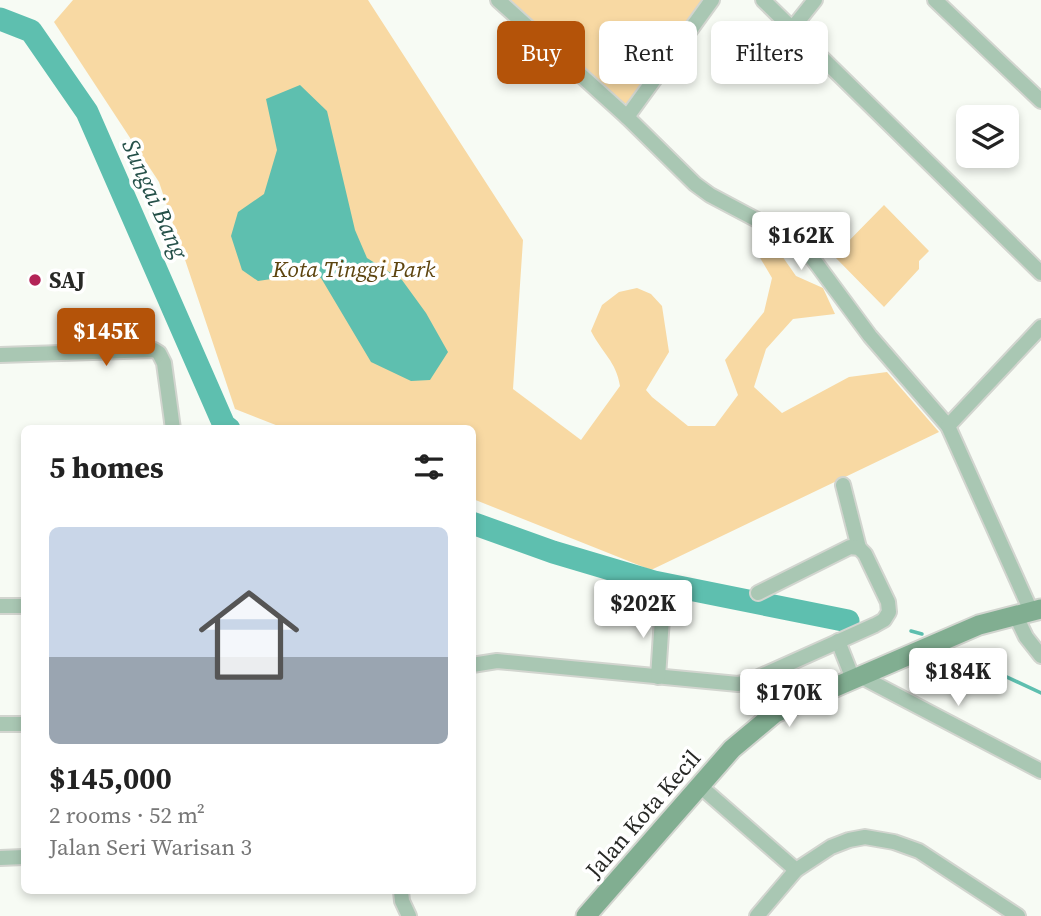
<!DOCTYPE html>
<html lang="en">
<head>
<meta charset="utf-8">
<style>
  :root { --surface:#fff; --page:#f2f2f2; --text:#222; --muted:#767676; --line:#e0e0e0; --accent:#b45309 }
  body { margin:0; font-family:"Source Serif 4",serif; background:var(--page); color:var(--text); height:100vh; display:flex; flex-direction:column; font-size:26px; white-space:nowrap }
  * { box-sizing:border-box; margin:0 }
  p { font-size:23px; color:var(--muted) }
  .icon { flex:none; width:38px; height:38px; fill:none; stroke:currentColor; stroke-width:2; stroke-linecap:round; stroke-linejoin:round }
  .map { position:relative; flex:1; overflow:hidden }
  .details { position:absolute; left:21px; top:425px; width:455px; height:469px; display:flex; flex-direction:column; background:var(--surface); border-radius:10px; box-shadow:0 4px 10px #0003 }
  .details>* { flex:none }
  .banner { position:absolute; left:497px; top:21px; width:438px; height:63px; display:flex; gap:14px }
  .buttons { position:absolute; left:956px; top:105px; display:grid; gap:14px }
  .buttons a { display:grid; place-items:center; width:63px; height:63px; border-radius:10px; background:var(--surface); box-shadow:0 4px 10px #0003; font-size:35px }
  .price { position:absolute; translate:-50% -60px; padding:0 16px; border-radius:7px; background:#fff; color:#222; font-size:23px; line-height:46px; filter:drop-shadow(0 2px 4px #0008) }
  .price::after { content:''; position:absolute; left:50%; top:42px; width:21px; height:16px; margin-left:-10px; background:inherit; clip-path:polygon(0 0,100% 0,50% 100%) }
  .price.active { background:var(--accent); color:#fff }
  ul { padding:0; list-style:none }
  li { display:grid; align-content:center; gap:14px; height:371px; padding:0 28px }
  li+li { border-top:2px solid var(--line) }
  li span { display:grid; place-items:center; height:217px; border-radius:10px; color:#555 }
  li>.icon { margin-inline-start:auto }
  span .icon { width:126px; height:126px; fill:#fffc; stroke-width:1 }
  li b { font-size:30px }
  h2 { display:flex; justify-content:space-between; align-items:center; height:84px; padding:0 28px; font-size:30px }
  .pill { padding:0 24px; border-radius:10px; background:var(--surface); box-shadow:0 4px 10px #0003; font-size:24px; line-height:63px }
  .pill.active { background:var(--accent); color:#fff }
  .map>svg:first-child { display:block }
  .green { fill:#f8d9a3 }
  .water { fill:#5ebfaf }
  .lines { fill:none; stroke-linecap:round; stroke-linejoin:round }
  .stream { stroke:#5ebfaf; stroke-width:3.5 }
  .river { stroke:#5ebfaf; stroke-width:23 }
  .street-casing { stroke:#d2d5cf; stroke-width:18 }
  .secondary-casing { stroke:#d2d5cf; stroke-width:23 }
  .street { stroke:#a9c7b3; stroke-width:14 }
  .secondary { stroke:#81ae91; stroke-width:19 }
  .poi-dot { fill:#b32457; stroke:#fff; stroke-width:2.5 }
  .labels { text-anchor:middle; stroke-width:7; stroke-linejoin:round; paint-order:stroke }
  .park-label { font-size:23px; font-style:italic; fill:#5d440f; stroke:#fff }
  .poi-label { font-size:23px; font-weight:bold; fill:#282926; stroke:#fff; text-anchor:start }
  .street-label { font-size:23px; fill:#282926; stroke:#fff }
  .water-label { font-size:24px; font-style:italic; fill:#255049; stroke:#fff }
</style>
</head>
<body>
<div class="map">
<svg width="1041" height="916" viewBox="0 0 1041 916">
  <rect width="100%" height="100%" fill="#f7fbf4"/>
  <!-- green -->
  <g class="green">
    <path d="M73 0H368L523 240 513 389 581 440 620 386C616 361 602 353 591 331L602 305 619 292 637 288 651 294 662 306 669 352 646 390 652 397 688 426H715L738 395 725 360 764 312 772 278 759 256 780 253 796 276 823 288 835 314 793 319 766 349 754 387 782 413 849 377 887 372 939 432 651 570 473 499 472 429H286L235 409 159 182 54 22Z"/>
    <polygon points="511,0 704,0 629,103 619,104"/>
    <polygon points="884,205 929,251 919,261 919,269 884,307 834,256"/>
  </g>
  <!-- water -->
  <polygon class="water" points="300,85 327,111 355,230 367,258 402,280 426,313 448,352 430,380 411,381 371,362 321,278 298,275 258,281 242,270 231,236 238,212 264,194 277,150 266,99"/>
  <g class="lines">
    <!-- stream -->
    <g class="stream">
      <polyline points="911,631 922,634"/>
      <polyline points="962,656 1041,693"/>
    </g>
    <!-- river -->
    <g class="river">
      <polyline points="0,19 31,31 87,112 224,425 229,429"/>
      <polyline points="472,523 553,552 654,582 848,621"/>
    </g>
    <!-- street casing -->
    <g class="street-casing">
      <g id="street">
        <polyline points="498,0 627,117 695,184 710,195 778,231 813,259 870,336 948,426 1031,611"/>
        <polyline points="763,0 1041,273"/>
        <polyline points="935,0 1041,101"/>
        <polyline points="791,30 815,0"/>
        <polyline points="627,117 712,0"/>
        <polyline points="0,355 154,350 159,353 164,363 173,429"/>
        <polyline points="948,426 1041,327"/>
        <polyline points="843,485 859,548"/>
        <polyline points="0,606 24,606"/>
        <polyline points="1015,614 1026,637 1041,656"/>
        <polyline points="838,641 853,679"/>
        <polyline points="472,665 497,661 738,684 750,681 875,625 884,620 889,612 888,602 865,554 859,548 850,547 758,593"/>
        <polyline points="860,676 1041,771"/>
        <polyline points="658,677 663,604"/>
        <polyline points="0,724 24,724"/>
        <polyline points="700,786 796,870"/>
        <polyline points="0,858 24,857"/>
        <polyline points="401,891 402,901 409,916"/>
        <polyline points="757,916 796,870 831,847 849,840 865,837 894,842 919,851 1018,916"/>
      </g>
    </g>
    <!-- secondary casing -->
    <g class="secondary-casing">
      <polyline id="secondary" points="586,916 732,749 775,713 979,625 1041,609"/>
    </g>
    <!-- street -->
    <use href="#street" class="street"/>
    <!-- secondary -->
    <use href="#secondary" class="secondary"/>
  </g>
  <!-- markers -->
  <circle class="poi-dot" cx="35" cy="280" r="7"/>
  <g class="labels">
    <!-- park labels -->
    <g class="park-label">
      <text x="354" y="277">Kota Tinggi Park</text>
    </g>
    <!-- poi labels -->
    <g class="poi-label">
      <text x="49" y="288">SAJ</text>
    </g>
    <!-- street labels -->
    <g class="street-label">
      <text transform="translate(643 814) rotate(-49)" y="8">Jalan Kota Kecil</text>
    </g>
    <!-- water labels -->
    <g class="water-label">
      <text transform="translate(155 199) rotate(66)" y="8">Sungai Bang</text>
    </g>
  </g>
</svg>
<div class="buttons">
<a><svg class="icon" aria-label="layers" viewBox="0 0 24 24"><path d="M12 4l9 5-9 5-9-5zM3 14l9 5 9-5"/></svg></a>
</div>
<b class="price" style="left:801px;top:272px">$162K</b>
<b class="price active" style="left:106px;top:368px">$145K</b>
<b class="price" style="left:643px;top:640px">$202K</b>
<b class="price" style="left:958px;top:708px">$184K</b>
<b class="price" style="left:789px;top:729px">$170K</b>
<div class="banner">
<a class="pill active">Buy</a>
<a class="pill">Rent</a>
<a class="pill">Filters</a>
</div>
<section class="details">
<h2>5 homes<svg class="icon" aria-label="filters" viewBox="0 0 24 24"><path d="M4 7h16M4 17h16"/><circle cx="9" cy="7" r="2"/><circle cx="15" cy="17" r="2"/></svg></h2>
<ul>
<li><span style="background:linear-gradient(#c9d6e8 60%,#9aa5b1 0)"><svg class="icon" aria-label="home" viewBox="0 0 24 24"><path d="M3 11l9-7 9 7M6 9v11h12V9"/></svg></span><div><b>$145,000</b><p>2 rooms · 52 m²</p><p>Jalan Seri Warisan 3</p></div></li>
</ul>
</section>
</div>
</body>
</html>
